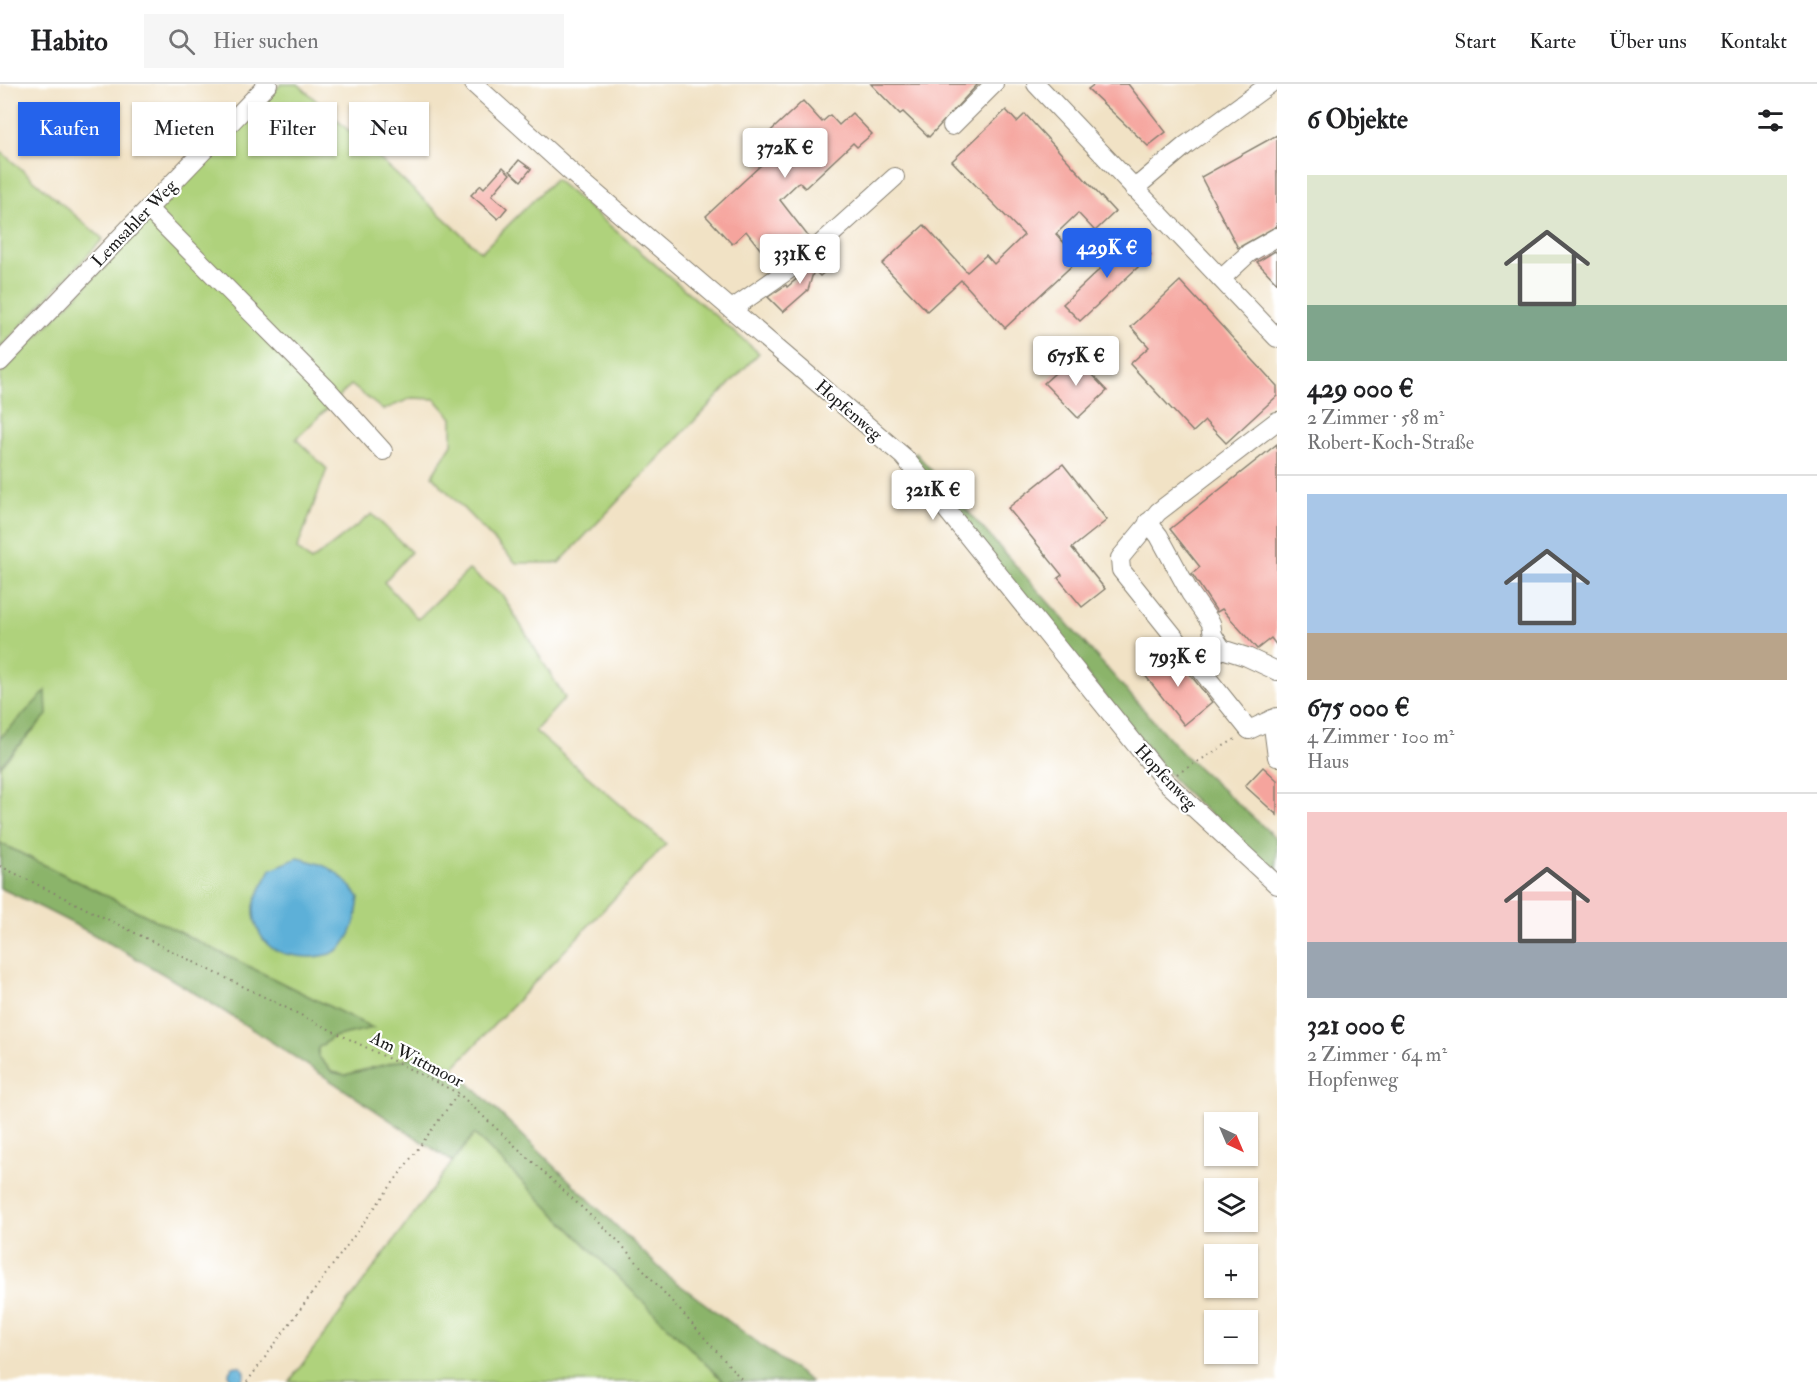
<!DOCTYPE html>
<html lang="de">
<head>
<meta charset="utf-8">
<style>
  :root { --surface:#fff; --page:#f6f6f6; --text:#202124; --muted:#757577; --line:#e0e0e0; --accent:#2563eb }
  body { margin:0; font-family:"IM FELL Double Pica",serif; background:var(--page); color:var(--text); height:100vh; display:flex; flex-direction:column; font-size:22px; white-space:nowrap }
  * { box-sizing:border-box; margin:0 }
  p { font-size:20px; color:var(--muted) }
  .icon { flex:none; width:33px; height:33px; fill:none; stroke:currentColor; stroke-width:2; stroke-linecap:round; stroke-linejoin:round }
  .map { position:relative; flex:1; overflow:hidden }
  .panel { display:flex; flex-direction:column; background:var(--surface); width:540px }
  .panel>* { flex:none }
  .banner { position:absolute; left:18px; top:18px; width:570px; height:54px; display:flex; gap:12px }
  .needle { width:39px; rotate:136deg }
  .tools { position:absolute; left:1204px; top:1028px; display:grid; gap:12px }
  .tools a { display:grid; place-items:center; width:54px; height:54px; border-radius:0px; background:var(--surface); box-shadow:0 2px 4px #0004; font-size:30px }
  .price { position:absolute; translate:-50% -51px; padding:0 14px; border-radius:6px; background:#fff; color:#222; font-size:20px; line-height:39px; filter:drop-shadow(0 2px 3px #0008) }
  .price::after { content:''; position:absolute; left:50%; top:36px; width:18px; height:14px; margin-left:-9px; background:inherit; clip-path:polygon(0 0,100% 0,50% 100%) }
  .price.selected { background:var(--accent); color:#fff }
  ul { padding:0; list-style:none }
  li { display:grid; align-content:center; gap:12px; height:318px; padding:0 30px }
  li+li { border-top:2px solid var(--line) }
  li span { display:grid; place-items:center; height:186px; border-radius:0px; color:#555 }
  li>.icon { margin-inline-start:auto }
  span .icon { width:108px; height:108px; fill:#fffc; stroke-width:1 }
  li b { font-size:26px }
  h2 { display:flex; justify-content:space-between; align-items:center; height:72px; padding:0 30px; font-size:26px }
  .pill { padding:0 21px; border-radius:0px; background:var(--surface); box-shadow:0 2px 4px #0004; font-size:21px; line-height:54px }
  .pill.selected { background:var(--accent); color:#fff }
  header { display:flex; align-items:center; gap:36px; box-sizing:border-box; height:84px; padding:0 30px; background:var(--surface); border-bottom:2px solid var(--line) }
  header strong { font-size:28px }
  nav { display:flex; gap:33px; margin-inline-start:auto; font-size:21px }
  .search { width:420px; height:54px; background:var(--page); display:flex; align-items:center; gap:15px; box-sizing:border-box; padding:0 21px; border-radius:0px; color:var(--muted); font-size:22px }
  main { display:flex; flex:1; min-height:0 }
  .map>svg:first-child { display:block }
  .green { fill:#afd27b; stroke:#66774c; stroke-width:1.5 }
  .forest { fill:#8bb46b; stroke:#546844; stroke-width:1.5 }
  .water { fill:#5db0d8; stroke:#3c667a; stroke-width:1.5 }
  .building { fill:#f5a49d }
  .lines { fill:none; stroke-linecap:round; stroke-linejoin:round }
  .minor-casing { stroke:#867f70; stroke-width:20 }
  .path { stroke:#867f70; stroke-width:2; stroke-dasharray:1.5 4.5; stroke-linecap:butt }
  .minor { stroke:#fff; stroke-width:18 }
  .labels { text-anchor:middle; stroke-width:4.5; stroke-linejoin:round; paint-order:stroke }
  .street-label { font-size:18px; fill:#1c1c1c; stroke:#fff }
</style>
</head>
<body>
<header>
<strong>Habito</strong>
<div class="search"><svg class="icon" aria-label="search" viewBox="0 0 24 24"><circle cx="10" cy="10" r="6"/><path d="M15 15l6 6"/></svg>Hier suchen</div>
<nav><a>Start</a><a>Karte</a><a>Über uns</a><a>Kontakt</a></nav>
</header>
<main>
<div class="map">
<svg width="1277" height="1298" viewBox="0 0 1277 1298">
  <rect width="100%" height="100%" fill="#fff"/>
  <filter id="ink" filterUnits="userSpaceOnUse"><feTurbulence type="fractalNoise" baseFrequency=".0167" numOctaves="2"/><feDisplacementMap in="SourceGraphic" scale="12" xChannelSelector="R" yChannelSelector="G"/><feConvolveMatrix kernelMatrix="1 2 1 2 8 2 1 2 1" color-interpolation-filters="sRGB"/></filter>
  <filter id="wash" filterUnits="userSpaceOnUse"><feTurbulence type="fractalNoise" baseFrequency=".008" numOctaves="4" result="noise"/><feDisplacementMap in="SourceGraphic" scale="24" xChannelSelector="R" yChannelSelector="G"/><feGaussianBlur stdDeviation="1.35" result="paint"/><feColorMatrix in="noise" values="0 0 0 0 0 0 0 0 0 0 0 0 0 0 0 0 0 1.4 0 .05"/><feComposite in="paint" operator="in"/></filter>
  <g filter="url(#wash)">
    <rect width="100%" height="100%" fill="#f1e2c5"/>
    <!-- green -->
    <g class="green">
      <polygon points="281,0 298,0 481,168 555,95 759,269 559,479 516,479 432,392 452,360 452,334 435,315 412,314 383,326 351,301 296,355 327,385 297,465 311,477 372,430 411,468 384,498 418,535 469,486 503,512 565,614 535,647 666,760 453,984 425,970 345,991 332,988 318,972 318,964 333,953 372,944 0,759 0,682 46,631 0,654 0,291"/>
      <polygon points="0,67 103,155 0,264"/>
      <polygon points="474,1049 724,1298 289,1298"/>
    </g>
    <!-- forest -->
    <g class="forest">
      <polygon points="916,369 1183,670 1277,755 1277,792 1178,701 910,375"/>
      <polygon points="46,607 47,631 0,682 0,654"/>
      <path d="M0 759 373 944 333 953 318 964V972L332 988 345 991 425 970 453 984 669 1193 811 1298H724L474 1050 453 1078C305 981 161 877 0 804Z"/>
    </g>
    <!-- water -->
    <g class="water">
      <path d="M298 774C330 781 338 787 359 813 357 830 355 846 344 860 332 878 288 875 272 864 260 856 253 837 254 823 255 812 266 796 271 785Z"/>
      <circle cx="237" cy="1290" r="8"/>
    </g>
    <g id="blocks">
      <!-- building -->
      <g class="building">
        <polygon points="871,0 978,0 929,53 903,28 900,30"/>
        <polygon points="1095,0 1128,0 1166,48 1148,62 1088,5"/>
        <polygon points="803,17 822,38 830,31 839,41 852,29 872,50 857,63 853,59 805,104 799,98 780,116 808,152 772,180 746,147 732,160 706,132 773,70 761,56"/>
        <polygon points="1006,26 1017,38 1025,30 1115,128 1095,147 1078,129 1056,150 1079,175 1005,244 961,196 927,227 882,180 924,141 967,188 986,171 994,180 1024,151 952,77"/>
        <polygon points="1277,51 1277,142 1238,164 1201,93"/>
        <polygon points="519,76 531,85 521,97 510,87"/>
        <polygon points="503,83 510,90 492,111 507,124 498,135 471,111 481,101 484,104"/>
        <polygon points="1134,153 1151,171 1080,237 1063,220"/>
        <polygon points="1275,167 1277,169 1277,199 1257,178"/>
        <polygon points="826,170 835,179 820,192 814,186 808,206 783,228 768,213 786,201 787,203"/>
        <polygon points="1180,197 1277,302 1277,312 1226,359 1205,337 1193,348 1130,280 1149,263 1131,243"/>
        <polygon points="1074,272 1107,307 1078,334 1044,299"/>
        <polygon points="1277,360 1277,562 1271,554 1257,565 1222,525 1217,528 1192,490 1200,483 1170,445"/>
        <polygon points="1063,380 1107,436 1072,464 1105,505 1082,523 1058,494 1062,491 1008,424"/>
        <polygon points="1172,568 1212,618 1184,641 1144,590"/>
        <polygon points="1263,683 1277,696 1277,731 1245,702"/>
      </g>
    </g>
  </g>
  <g filter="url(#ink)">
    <use href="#blocks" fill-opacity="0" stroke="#867f70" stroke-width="1.5"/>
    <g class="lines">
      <!-- minor casing -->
      <g class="minor-casing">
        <g id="minor">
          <polyline points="474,0 571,88 904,373 1165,697 1277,801"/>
          <polyline points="1036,0 1277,254"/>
          <polyline points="952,42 994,0"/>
          <polyline points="1134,105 1186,61 1270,0"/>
          <polyline points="148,125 327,305 383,367"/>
          <polyline points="1221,195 1249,169 1277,153"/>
          <polyline points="732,225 804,175 895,93"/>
          <polyline points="0,278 268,0"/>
          <polyline points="1277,337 1158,428 1120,474 1121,486 1249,646 1277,633"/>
          <polyline points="1148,438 1159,452 1190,509 1211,539 1213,551 1222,565"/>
          <polyline points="1197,581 1222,565 1247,573 1277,587"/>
          <polyline points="1272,635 1277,673"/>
        </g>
      </g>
      <!-- path -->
      <g class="path">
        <polyline points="1177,690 1237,654"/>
        <polyline points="0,782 458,1009 617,1156 744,1298"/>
        <polyline points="247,1298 458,1010"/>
      </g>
      <!-- minor -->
      <use href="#minor" class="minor"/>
    </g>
  </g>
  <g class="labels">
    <!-- street labels -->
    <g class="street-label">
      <text transform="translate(134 139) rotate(-46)" y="6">Lemsahler Weg</text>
      <text transform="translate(849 326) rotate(41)" y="6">Hopfenweg</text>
      <text transform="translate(1166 693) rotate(47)" y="6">Hopfenweg</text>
      <text transform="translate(417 975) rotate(27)" y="6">Am Wittmoor</text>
    </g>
  </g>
</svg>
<div class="tools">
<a><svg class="needle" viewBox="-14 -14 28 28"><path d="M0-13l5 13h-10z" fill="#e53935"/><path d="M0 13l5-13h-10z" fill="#757577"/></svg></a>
<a><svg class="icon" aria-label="layers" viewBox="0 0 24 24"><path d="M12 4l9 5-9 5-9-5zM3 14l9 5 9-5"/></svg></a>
<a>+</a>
<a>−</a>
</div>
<b class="price" style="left:785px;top:95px">372K €</b>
<b class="price selected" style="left:1107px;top:195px">429K €</b>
<b class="price" style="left:800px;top:201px">331K €</b>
<b class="price" style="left:1076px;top:303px">675K €</b>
<b class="price" style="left:933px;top:437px">321K €</b>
<b class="price" style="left:1178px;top:604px">793K €</b>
<div class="banner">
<a class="pill selected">Kaufen</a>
<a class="pill">Mieten</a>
<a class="pill">Filter</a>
<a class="pill">Neu</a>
</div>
</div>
<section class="panel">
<h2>6 Objekte<svg class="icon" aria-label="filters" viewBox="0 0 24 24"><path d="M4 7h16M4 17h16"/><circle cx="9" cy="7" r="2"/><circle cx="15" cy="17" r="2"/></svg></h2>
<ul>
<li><span style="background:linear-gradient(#dfe7d0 70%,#7fa58c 0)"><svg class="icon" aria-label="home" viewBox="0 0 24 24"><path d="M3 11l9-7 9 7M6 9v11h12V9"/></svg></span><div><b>429 000 €</b><p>2 Zimmer · 58 m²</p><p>Robert-Koch-Straße</p></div></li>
<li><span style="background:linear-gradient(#a9c7e8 75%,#b9a48a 0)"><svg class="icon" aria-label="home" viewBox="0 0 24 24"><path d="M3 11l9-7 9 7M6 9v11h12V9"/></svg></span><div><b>675 000 €</b><p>4 Zimmer · 100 m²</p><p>Haus</p></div></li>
<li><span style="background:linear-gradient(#f6c9c9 70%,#9aa5b1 0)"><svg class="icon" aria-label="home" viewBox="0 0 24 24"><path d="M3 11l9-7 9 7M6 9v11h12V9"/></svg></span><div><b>321 000 €</b><p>2 Zimmer · 64 m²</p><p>Hopfenweg</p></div></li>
</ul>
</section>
</main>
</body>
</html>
